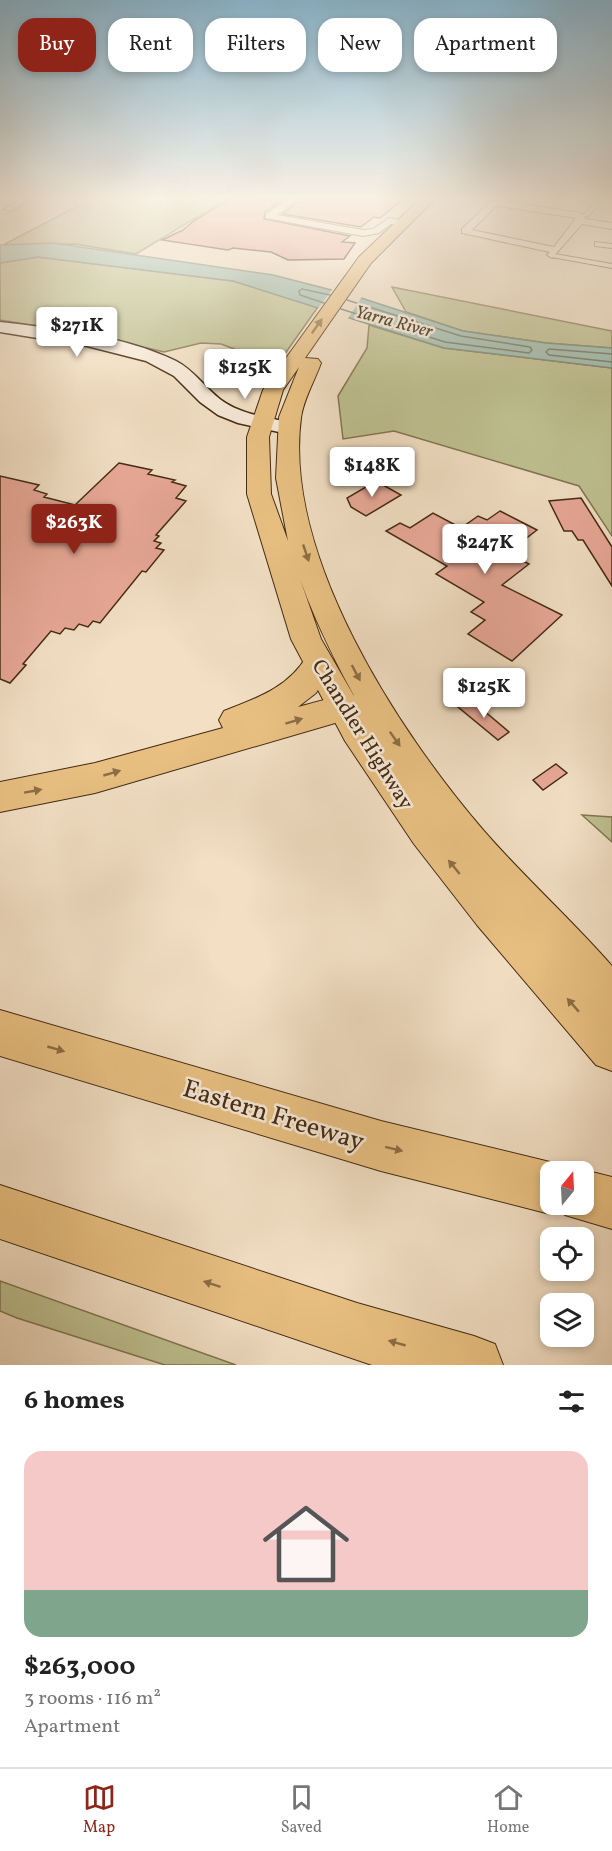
<!DOCTYPE html>
<html lang="en">
<head>
<meta charset="utf-8">
<style>
  :root { --surface:#fff; --page:#f6f6f6; --text:#222; --muted:#767676; --line:#e0e0e0; --accent:#8f2418 }
  body { margin:0; font-family:Vollkorn,serif; background:var(--page); color:var(--text); height:100vh; display:flex; flex-direction:column; font-size:22px; white-space:nowrap }
  * { box-sizing:border-box; margin:0 }
  p { font-size:20px; color:var(--muted) }
  .icon { flex:none; width:33px; height:33px; fill:none; stroke:currentColor; stroke-width:2; stroke-linecap:round; stroke-linejoin:round }
  .map { position:relative; height:1365px; overflow:hidden }
  .panel { display:flex; flex-direction:column; background:var(--surface); flex:1 }
  .panel>* { flex:none }
  .hud { position:absolute; left:18px; top:18px; width:576px; height:54px; display:flex; gap:12px }
  .needle { width:39px; rotate:18deg }
  .fabs { position:absolute; left:540px; top:1161px; display:grid; gap:12px }
  .fabs a { display:grid; place-items:center; width:54px; height:54px; border-radius:12px; background:var(--surface); box-shadow:0 3px 9px #0003; font-size:30px }
  .price { position:absolute; translate:-50% -51px; padding:0 14px; border-radius:6px; background:#fff; color:#222; font-size:20px; line-height:39px; filter:drop-shadow(0 2px 3px #0008) }
  .price::after { content:''; position:absolute; left:50%; top:36px; width:18px; height:14px; margin-left:-9px; background:inherit; clip-path:polygon(0 0,100% 0,50% 100%) }
  .price.selected { background:var(--accent); color:#fff }
  ul { padding:0; list-style:none }
  li { display:grid; align-content:center; gap:12px; height:318px; padding:0 24px }
  li span { display:grid; place-items:center; height:186px; border-radius:18px; color:#555 }
  li>.icon { margin-inline-start:auto }
  span .icon { width:108px; height:108px; fill:#fffc; stroke-width:1 }
  li b { font-size:26px }
  h2 { display:flex; justify-content:space-between; align-items:center; height:72px; padding:0 24px; font-size:26px }
  .chip { padding:0 21px; border-radius:18px; background:var(--surface); box-shadow:0 3px 9px #0003; font-size:21px; line-height:54px }
  .chip.selected { background:var(--accent); color:#fff }
  .dock { display:flex; justify-content:space-around; align-items:center; height:84px; border-top:2px solid var(--line); background:var(--surface); font-size:16px; color:var(--muted) }
  .dock a { display:grid; justify-items:center; gap:3px }
  .dock .selected { color:var(--accent) }
  .map>svg:first-child { display:block }
  .green { fill:#bfc191; stroke:#827652; stroke-width:1.5 }
  .water { fill:#9cbdb0; stroke:#798371; stroke-width:1.5 }
  .pier { fill:#f2dfc4 }
  .lines { fill:none; stroke-linecap:round; stroke-linejoin:round }
  .shore { stroke:#707462; stroke-width:1.5 }
  .building { fill:#e8a897; stroke:#442b13; stroke-width:1.5 }
  .pedestrian-casing { stroke:#70583f; stroke-width:2 }
  .minor-casing { stroke:#70583f; stroke-width:2 }
  .secondary-casing { stroke:#442b13; stroke-width:3 }
  .primary-casing { stroke:#442b13; stroke-width:2 }
  .motorway-casing { stroke:#442b13; stroke-width:2 }
  .pedestrian { fill:#f7ead9; fill-rule:evenodd }
  .minor { fill:#f7ead9; fill-rule:evenodd }
  .secondary { fill:#f7ead9; fill-rule:evenodd }
  .primary { fill:#e9c082; fill-rule:evenodd }
  .motorway { fill:#e9c082; fill-rule:evenodd }
  .oneway { fill:#8e6e45 }
  .labels { text-anchor:middle; stroke-width:5; stroke-linejoin:round; paint-order:stroke }
  .far-water-label { font-size:18px; font-style:italic; fill:#5a503a; stroke:#f7ead9 }
  .street-label { font-size:21px; fill:#442b13; stroke:#f7ead9 }
  .near-street-label { font-size:26px; fill:#442b13; stroke:#f7ead9 }
</style>
</head>
<body>
<div class="map">
<svg width="612" height="1365" viewBox="0 0 612 1365">
  <rect width="100%" height="100%" fill="#f2dfc4"/>
  <filter id="stains"><feTurbulence type="fractalNoise" baseFrequency=".00333" numOctaves="4"/><feColorMatrix values="0 0 0 0 .2 0 0 0 0 .09 0 0 0 0 .02 0 0 0 .5 -.17"/></filter>
  <radialGradient id="worn" r=".72"><stop offset=".6" stop-color="#630" stop-opacity="0"/><stop offset="1" stop-color="#630" stop-opacity=".3"/></radialGradient>
  <!-- green -->
  <g class="green">
    <polygon points="93,198 197,198 222,202 136,254 75,244 3,245"/>
    <polygon points="38,257 233,281 318,307 277,365 221,344 201,343 164,352 88,334 0,320 0,263"/>
    <polygon points="392,287 612,331 612,348 546,343 463,331 406,312"/>
    <polygon points="369,325 444,348 612,368 612,536 579,486 394,431 343,439 338,396 367,348"/>
    <polygon points="582,815 612,817 612,842"/>
    <polygon points="0,1281 236,1365 165,1365 17,1318 0,1311"/>
  </g>
  <!-- water -->
  <polygon class="water" points="53,243 273,275 355,296 463,331 546,343 612,348 612,368 444,348 233,281 38,257 0,263 0,245"/>
  <!-- pier -->
  <polygon class="pier" points="334,287 363,295 347,320 317,310"/>
  <g class="lines">
    <!-- shore -->
    <g class="shore">
      <polyline points="324,303 300,295 299,291 302,289 330,295"/>
      <polyline points="341,309 445,342 529,353 532,350 530,347 461,336 347,300"/>
      <polyline points="612,354 549,349 546,352 549,355 612,362"/>
    </g>
  </g>
  <!-- building -->
  <g class="building">
    <polygon points="232,198 286,198 265,212 264,219 350,236 342,242 355,243 344,259 288,260 271,252 233,248 228,250 162,240 183,230 195,220"/>
    <polygon points="302,198 405,198 380,218 374,217 361,227 283,214"/>
    <polygon points="119,463 152,470 148,474 175,480 172,482 186,486 176,498 186,501 156,535 159,536 154,541 161,543 156,548 164,550 146,572 142,571 100,623 93,621 88,627 79,624 74,630 65,628 60,634 51,631 23,664 26,665 10,683 0,679 0,476 39,485 34,490 47,494 44,497 75,505"/>
    <polygon points="376,481 401,495 366,516 351,507 347,498"/>
    <polygon points="581,498 612,547 612,586 583,540 578,540 572,531 564,531 549,501"/>
    <polygon points="500,511 537,530 507,553 529,564 502,585 562,615 512,661 468,634 485,620 471,612 484,602 436,574 447,566 386,531 400,523 410,528 433,513 461,528 478,516 487,520"/>
    <polygon points="470,699 509,732 498,740 458,707"/>
    <polygon points="556,764 567,773 543,790 533,780"/>
  </g>
  <g class="lines">
    <!-- pedestrian casing -->
    <g class="pedestrian-casing">
      <g id="pedestrian">
        <polygon points="597,198 603,198 590,215 579,218 579,216 586,213"/>
        <polygon points="595,242 612,244 612,248 595,246"/>
        <polygon points="549,253 612,264 612,268 552,257"/>
      </g>
    </g>
    <!-- minor casing -->
    <g class="minor-casing">
      <g id="minor">
        <polygon points="24,198 35,198 11,211 4,209"/>
        <polygon points="290,198 300,198 277,215 363,230 373,229 389,218 408,222 403,225 391,224 379,233 363,236 266,218 266,214"/>
        <path d="M499 200 579 213 584 215 585 219 612 223V229L582 224 552 258 547 255 550 252 462 233V229L490 202ZM496 206H499L576 218 554 247 472 230Z"/>
      </g>
    </g>
    <!-- secondary casing -->
    <g class="secondary-casing">
      <path id="secondary" d="M0 322C58 329 122 335 176 361 194 370 205 388 221 400 243 416 270 417 295 424L298 428 295 432 288 434 238 423 218 415 200 402 174 376 146 361 87 346 0 332Z"/>
    </g>
    <!-- primary casing -->
    <g class="primary-casing">
      <path id="primary" d="M421 198H436L371 263 305 358 318 359 321 363C315 380 303 400 301 418 283 555 398 731 484 831 525 878 571 919 612 966V1071L596 1065 477 925 414 844 345 741 291 639 247 494V437L263 390 359 257ZM299 367 279 417 276 478 288 541 271 494 269 437 283 390ZM300 579C319 632 345 681 373 729L321 639Z"/>
    </g>
    <!-- motorway casing -->
    <g class="motorway-casing">
      <g id="motorway">
        <path d="M318 652 329 656 334 664 316 693 298 707C327 699 356 690 386 699L391 708 386 717 374 721H342L95 793 0 812V782L95 763 223 728 219 720 224 711C257 698 288 688 307 656Z"/>
        <polygon points="0,1010 381,1121 550,1162 569,1172 550,1172 550,1204 584,1204 584,1172 580,1172 584,1170 612,1177 612,1229 565,1215 563,1209 550,1214 381,1171 0,1056"/>
        <polygon points="0,1185 357,1303 474,1336 495,1344 503,1365 372,1365 0,1239"/>
      </g>
    </g>
    <!-- pedestrian -->
    <use href="#pedestrian" class="pedestrian"/>
    <!-- minor -->
    <use href="#minor" class="minor"/>
    <!-- secondary -->
    <use href="#secondary" class="secondary"/>
    <!-- primary -->
    <use href="#primary" class="primary"/>
    <!-- motorway -->
    <use href="#motorway" class="motorway"/>
  </g>
  <!-- one-way arrows -->
  <defs><path id="oneway-solid" d="M-6-.8H1V-3.2L6.5 0L1 3.2V.8H-6Z" transform="scale(1.5)"/></defs>
  <g class="oneway">
    <use href="#oneway-solid" transform="translate(317 326) rotate(-55)"/>
    <use href="#oneway-solid" transform="translate(306 553) rotate(71)"/>
    <use href="#oneway-solid" transform="translate(356 673) rotate(62)"/>
    <use href="#oneway-solid" transform="translate(294 721) rotate(-17)"/>
    <use href="#oneway-solid" transform="translate(395 739) rotate(55)"/>
    <use href="#oneway-solid" transform="translate(112 773) rotate(-16)"/>
    <use href="#oneway-solid" transform="translate(33 791) rotate(-10)"/>
    <use href="#oneway-solid" transform="translate(454 867) rotate(-129)"/>
    <use href="#oneway-solid" transform="translate(573 1005) rotate(-131)"/>
    <use href="#oneway-solid" transform="translate(56 1049) rotate(16)"/>
    <use href="#oneway-solid" transform="translate(394 1149) rotate(14)"/>
    <use href="#oneway-solid" transform="translate(212 1284) rotate(-162)"/>
    <use href="#oneway-solid" transform="translate(397 1343) rotate(-164)"/>
  </g>
  <!-- sky -->
  <linearGradient id="sky" x2="0" y2="1"><stop stop-color="#89b8d2"/><stop offset="0.51" stop-color="#f9f1e4"/><stop offset="1" stop-color="#f9f1e4" stop-opacity="0"/></linearGradient>
  <rect width="612" height="389" fill="url(#sky)"/>
  <g class="labels">
    <!-- far-water labels -->
    <g class="far-water-label">
      <text transform="translate(394 321) rotate(15)" y="6">Yarra River</text>
    </g>
    <!-- street labels -->
    <g class="street-label">
      <text transform="translate(363 734) rotate(58)" y="7">Chandler Highway</text>
    </g>
    <!-- near-street labels -->
    <g class="near-street-label">
      <text transform="translate(274 1114) rotate(17)" y="9">Eastern Freeway</text>
    </g>
  </g>
  <rect width="100%" height="100%" filter="url(#stains)"/>
  <rect width="100%" height="100%" fill="url(#worn)"/>
</svg>
<div class="fabs">
<a><svg class="needle" viewBox="-14 -14 28 28"><path d="M0-13l5 13h-10z" fill="#e53935"/><path d="M0 13l5-13h-10z" fill="#767676"/></svg></a>
<a><svg class="icon" aria-label="locate" viewBox="0 0 24 24"><circle cx="12" cy="12" r="6"/><path d="M12 2v4M12 18v4M2 12h4M18 12h4"/></svg></a>
<a><svg class="icon" aria-label="layers" viewBox="0 0 24 24"><path d="M12 4l9 5-9 5-9-5zM3 14l9 5 9-5"/></svg></a>
</div>
<b class="price" style="left:77px;top:358px">$271K</b>
<b class="price" style="left:245px;top:400px">$125K</b>
<b class="price" style="left:372px;top:498px">$148K</b>
<b class="price selected" style="left:74px;top:555px">$263K</b>
<b class="price" style="left:485px;top:575px">$247K</b>
<b class="price" style="left:484px;top:719px">$125K</b>
<div class="hud">
<a class="chip selected">Buy</a>
<a class="chip">Rent</a>
<a class="chip">Filters</a>
<a class="chip">New</a>
<a class="chip">Apartment</a>
</div>
</div>
<section class="panel">
<h2>6 homes<svg class="icon" aria-label="filters" viewBox="0 0 24 24"><path d="M4 7h16M4 17h16"/><circle cx="9" cy="7" r="2"/><circle cx="15" cy="17" r="2"/></svg></h2>
<ul>
<li><span style="background:linear-gradient(#f6c9c9 75%,#7fa58c 0)"><svg class="icon" aria-label="home" viewBox="0 0 24 24"><path d="M3 11l9-7 9 7M6 9v11h12V9"/></svg></span><div><b>$263,000</b><p>3 rooms · 116 m²</p><p>Apartment</p></div></li>
</ul>
</section>
<nav class="dock">
<a class="selected"><svg class="icon" aria-label="map" viewBox="0 0 24 24"><path d="M3 6l6-2 6 2 6-2v14l-6 2-6-2-6 2zM9 4v14M15 6v14"/></svg>Map</a>
<a><svg class="icon" aria-label="saved" viewBox="0 0 24 24"><path d="M7 4h10v16l-5-4-5 4z"/></svg>Saved</a>
<a><svg class="icon" aria-label="home" viewBox="0 0 24 24"><path d="M3 11l9-7 9 7M6 9v11h12V9"/></svg>Home</a>
</nav>
</body>
</html>
